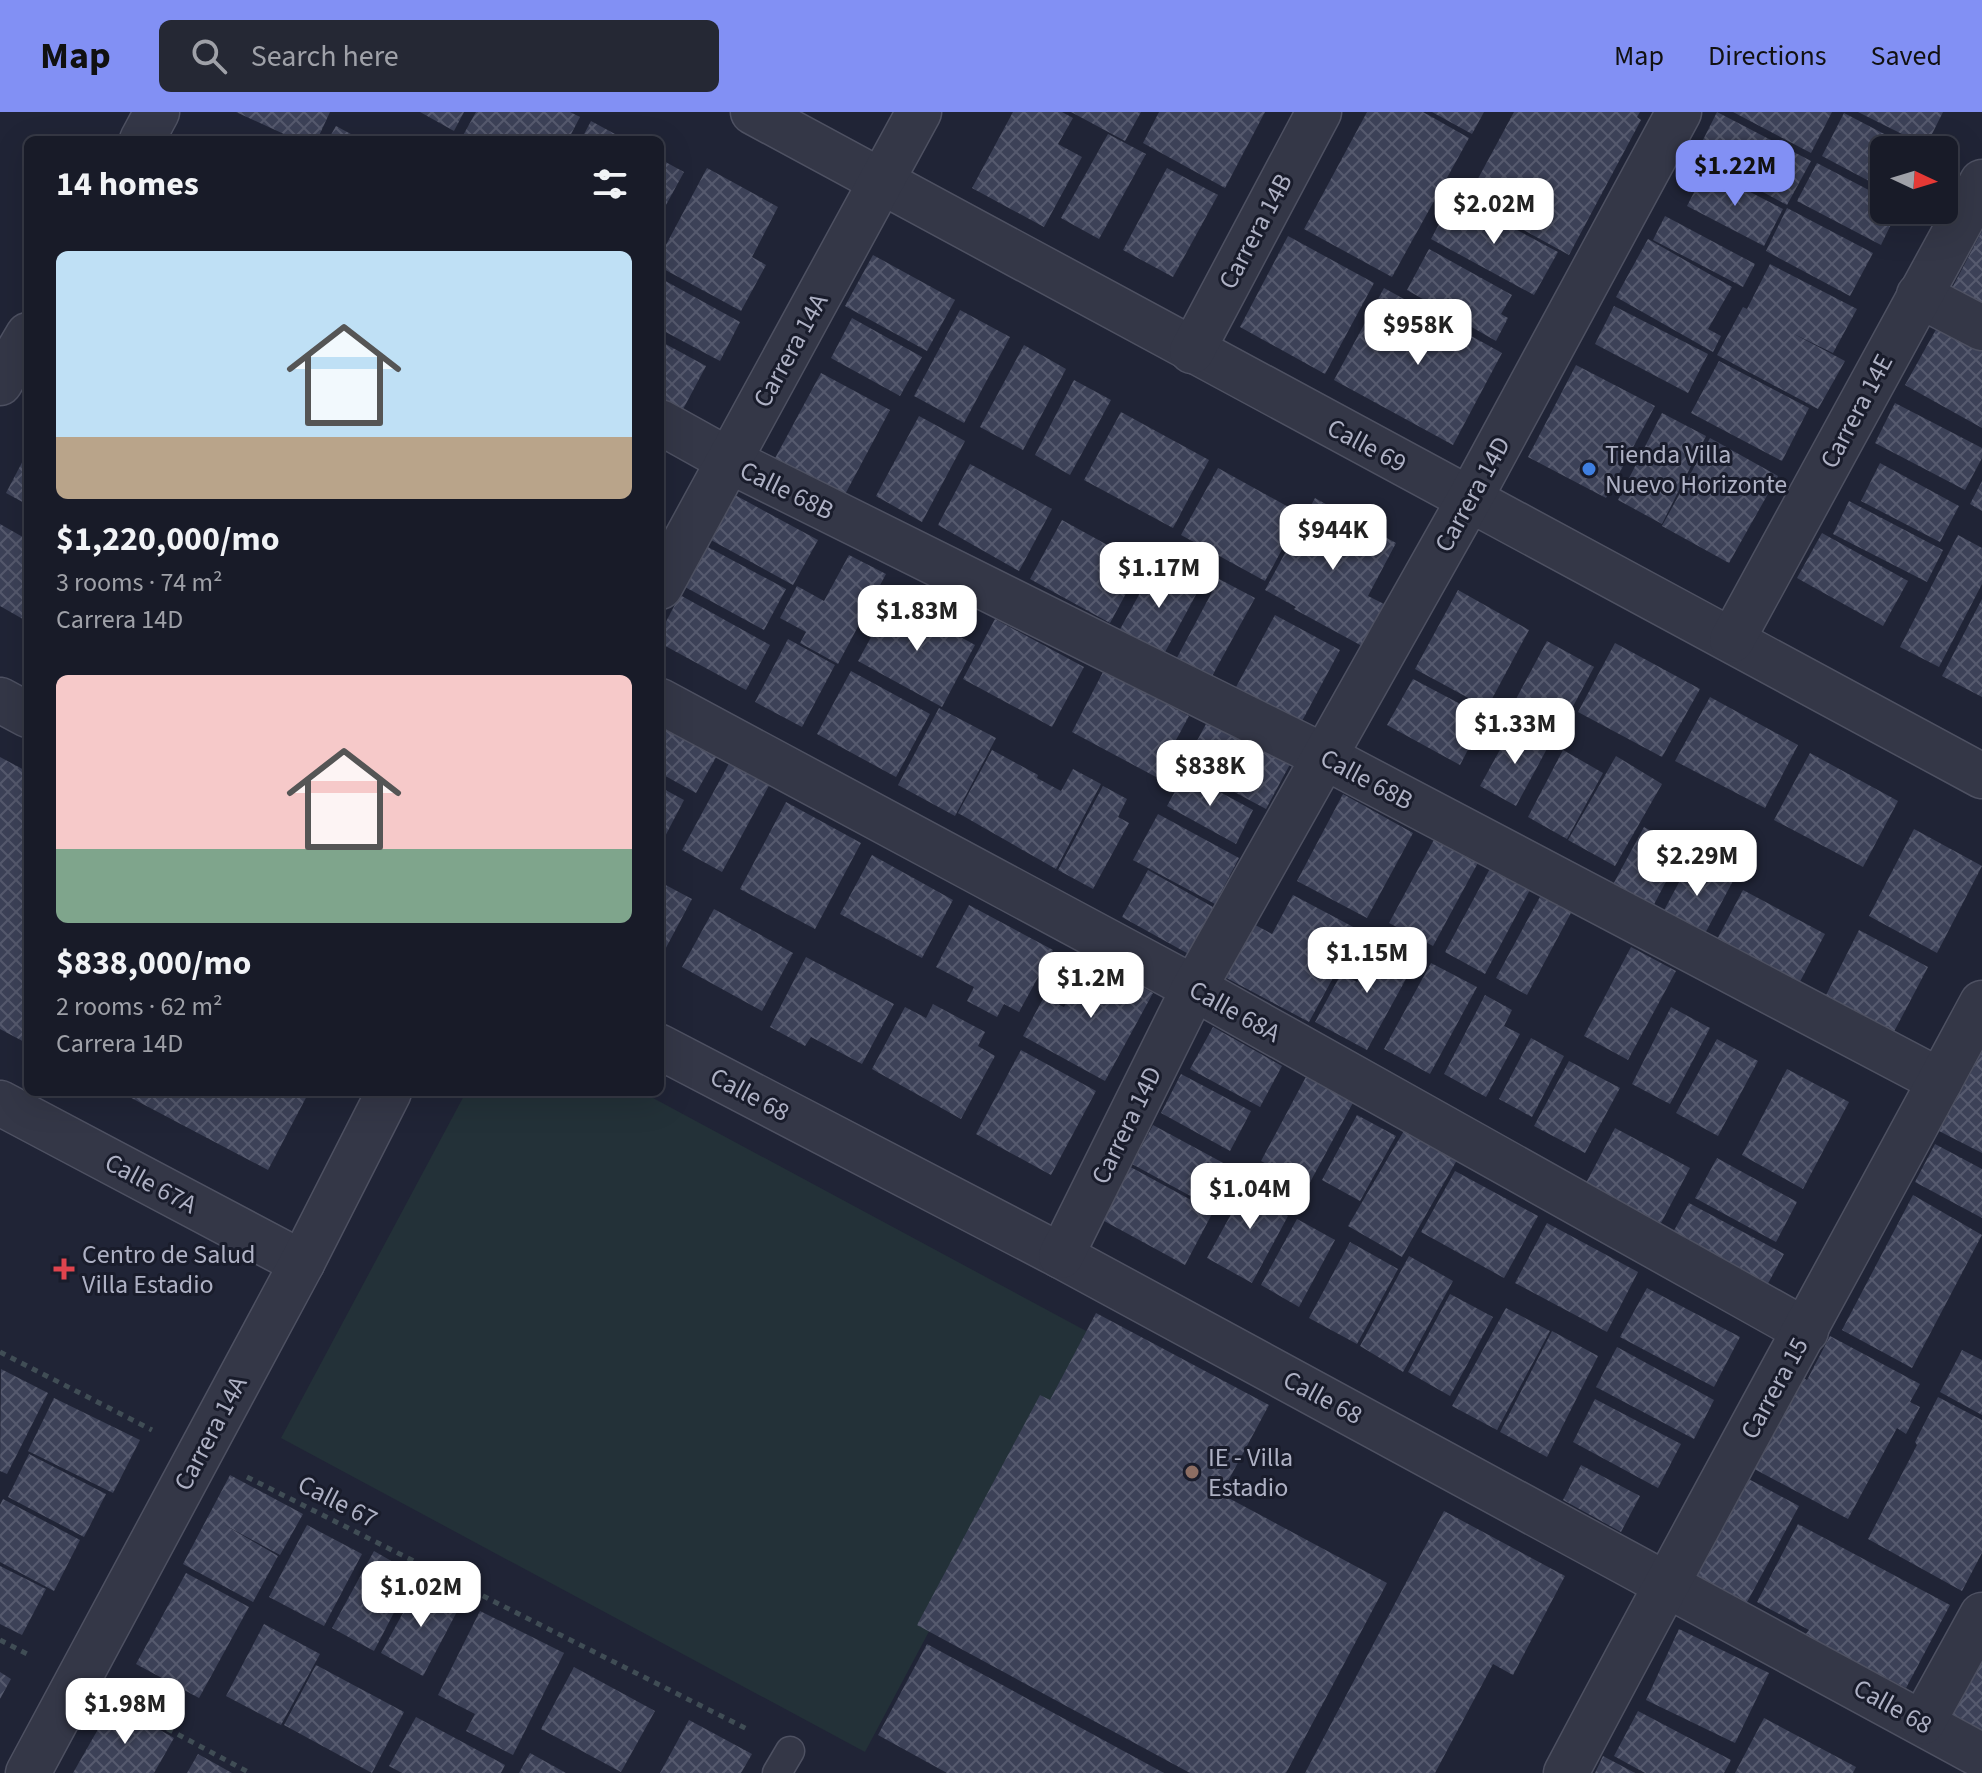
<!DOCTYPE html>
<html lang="en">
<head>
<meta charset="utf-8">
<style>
  :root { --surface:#181b28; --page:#252834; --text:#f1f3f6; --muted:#9fa1a8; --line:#363945; --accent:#8290f4 }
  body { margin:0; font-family:"Source Sans 3",sans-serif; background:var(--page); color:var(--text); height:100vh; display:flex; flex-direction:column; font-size:30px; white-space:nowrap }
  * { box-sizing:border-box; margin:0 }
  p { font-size:26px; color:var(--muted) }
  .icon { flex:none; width:44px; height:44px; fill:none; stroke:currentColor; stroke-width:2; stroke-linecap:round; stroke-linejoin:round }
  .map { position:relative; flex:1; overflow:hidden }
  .details { position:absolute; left:24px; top:24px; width:640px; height:960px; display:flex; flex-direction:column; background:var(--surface); border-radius:12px; box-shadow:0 8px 32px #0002,0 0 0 2px var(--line) }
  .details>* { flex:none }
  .needle { width:52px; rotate:94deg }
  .tools { position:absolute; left:1870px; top:24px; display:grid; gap:16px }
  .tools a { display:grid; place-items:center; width:88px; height:88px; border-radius:12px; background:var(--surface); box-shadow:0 8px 32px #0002,0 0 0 2px var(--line); font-size:40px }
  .price { position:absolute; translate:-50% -68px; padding:0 18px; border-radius:16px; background:#fff; color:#222; font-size:26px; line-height:52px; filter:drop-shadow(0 2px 4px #0008) }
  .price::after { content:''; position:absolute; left:50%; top:48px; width:24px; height:18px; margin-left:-12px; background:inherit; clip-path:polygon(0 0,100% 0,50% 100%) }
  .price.current { background:var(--accent); color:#111 }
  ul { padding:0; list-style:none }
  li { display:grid; align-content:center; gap:16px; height:424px; padding:0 32px }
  li span { display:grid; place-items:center; height:248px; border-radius:12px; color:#555 }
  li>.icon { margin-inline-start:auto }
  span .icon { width:144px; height:144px; fill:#fffc; stroke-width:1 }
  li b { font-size:34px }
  h2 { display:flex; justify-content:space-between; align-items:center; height:96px; padding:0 32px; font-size:34px }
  header { display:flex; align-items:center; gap:48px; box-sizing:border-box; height:112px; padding:0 40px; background:var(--accent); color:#111 }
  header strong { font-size:38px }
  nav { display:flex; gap:44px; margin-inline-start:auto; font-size:28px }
  .search { width:560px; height:72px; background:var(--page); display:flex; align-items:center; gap:20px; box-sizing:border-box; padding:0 28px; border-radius:12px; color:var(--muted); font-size:30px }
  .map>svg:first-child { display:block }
  .pitch { fill:#233138 }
  .building { fill:url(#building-cross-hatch) }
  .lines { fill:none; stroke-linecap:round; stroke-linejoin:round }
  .service-casing { stroke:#4e5162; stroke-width:31 }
  .minor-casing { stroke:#4e5162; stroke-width:47 }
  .path { stroke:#404d55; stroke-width:5; stroke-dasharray:6 6; stroke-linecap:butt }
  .service { stroke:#343747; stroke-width:28 }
  .minor { stroke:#343747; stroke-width:44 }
  .shop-dot { fill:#3f7fe0; stroke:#191c2b; stroke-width:3 }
  .health-dot { fill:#e0444e; stroke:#191c2b; stroke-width:3 }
  .education-dot { fill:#8d6e63; stroke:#191c2b; stroke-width:3 }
  .labels { text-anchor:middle; stroke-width:6; stroke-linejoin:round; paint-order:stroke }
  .street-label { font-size:26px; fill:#aeb1c4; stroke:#191c2b }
  .poi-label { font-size:26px; fill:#aeb1c4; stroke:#191c2b; text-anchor:start }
</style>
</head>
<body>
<header>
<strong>Map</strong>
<div class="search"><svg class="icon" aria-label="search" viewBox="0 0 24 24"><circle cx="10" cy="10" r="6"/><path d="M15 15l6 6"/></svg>Search here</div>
<nav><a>Map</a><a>Directions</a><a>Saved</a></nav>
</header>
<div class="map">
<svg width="1982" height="1661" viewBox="0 0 1982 1661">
  <defs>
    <pattern id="building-cross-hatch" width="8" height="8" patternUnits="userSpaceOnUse" patternTransform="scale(2)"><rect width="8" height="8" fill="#3c4157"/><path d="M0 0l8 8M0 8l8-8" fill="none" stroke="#565a6e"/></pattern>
  </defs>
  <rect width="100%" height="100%" fill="#202436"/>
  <!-- pitch -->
  <polygon class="pitch" points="466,980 642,980 1088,1220 865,1640 281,1326"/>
  <!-- building -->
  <g class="building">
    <polygon points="236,0 330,0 317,28 297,28"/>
    <polygon points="420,0 464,0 454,19"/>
    <polygon points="476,0 570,0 580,5 568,28 463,28 461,27"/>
    <polygon points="1013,0 1062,0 1073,6 1058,32 1082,45 1044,115 972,76"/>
    <polygon points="1071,0 1141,0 1125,29"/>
    <polygon points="1159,0 1265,0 1225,76 1143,31"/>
    <polygon points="1367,0 1423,0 1469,26 1392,165 1304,117"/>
    <polygon points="1432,0 1484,0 1472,22"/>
    <polygon points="1514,0 1640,0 1637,5 1641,8 1569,143 1467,87"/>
    <polygon points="1717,0 1811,49 1787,93 1695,44"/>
    <polygon points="1733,0 1832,0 1811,41"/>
    <polygon points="1858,0 1943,0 1926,34"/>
    <polygon points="1844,1 1915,38 1884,38 1884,77 1822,44"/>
    <polygon points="591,9 626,28 581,28"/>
    <polygon points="336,14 362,28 328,28"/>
    <polygon points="1108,22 1146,42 1099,127 1061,106"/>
    <polygon points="660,47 684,60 660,104"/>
    <polygon points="1817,51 1884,86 1884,98 1898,98 1881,133 1797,89"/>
    <polygon points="707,56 778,95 752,145 766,153 741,199 660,155 660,144"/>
    <polygon points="1167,56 1218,83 1173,165 1123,138"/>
    <polygon points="1706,57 1783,97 1764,134 1687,94"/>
    <polygon points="1454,84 1558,140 1534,183 1431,127"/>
    <polygon points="1787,96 1873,141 1850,184 1766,139"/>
    <polygon points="1665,104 1755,152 1743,175 1653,128"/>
    <polygon points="1982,119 1982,193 1951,178"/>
    <polygon points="1288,124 1374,171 1325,262 1240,215"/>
    <polygon points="1648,127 1732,175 1708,217 1721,224 1713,240 1616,185"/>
    <polygon points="1429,137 1512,183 1501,202 1508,206 1496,229 1407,178"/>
    <polygon points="873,143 955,188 927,239 845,194"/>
    <polygon points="1770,152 1857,197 1833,241 1792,221 1845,249 1818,297 1717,243 1743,195 1747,197"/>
    <polygon points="660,166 740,210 720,249 660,217"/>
    <polygon points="1384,176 1502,241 1453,333 1334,268"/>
    <polygon points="1614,194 1708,242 1688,281 1595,232"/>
    <polygon points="960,198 1010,225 964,311 914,284"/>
    <polygon points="852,206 922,245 900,284 831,246"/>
    <polygon points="1938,214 1982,238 1982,316 1905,273"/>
    <polygon points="660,229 706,254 680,303 660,292"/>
    <polygon points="1024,233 1066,257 1023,338 980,315"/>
    <polygon points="1719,249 1809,296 1782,349 1691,301"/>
    <polygon points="1576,253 1655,294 1606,386 1528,345"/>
    <polygon points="821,261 890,298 842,388 773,350"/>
    <polygon points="1074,268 1111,288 1070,363 1035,343"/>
    <polygon points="1895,291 1982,336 1982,346 1965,378 1875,331"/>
    <polygon points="1121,300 1209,348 1173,416 1084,368"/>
    <polygon points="1662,301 1706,324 1662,412 1618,388"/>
    <polygon points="919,304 965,329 922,410 876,384"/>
    <polygon points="1710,326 1778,364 1729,451 1662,414"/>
    <polygon points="28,339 28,393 6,381"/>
    <polygon points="1880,351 1959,394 1940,430 1861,389"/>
    <polygon points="970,352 1052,397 1019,459 938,413"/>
    <polygon points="1218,356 1301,402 1265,469 1181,423"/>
    <polygon points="1982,369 1982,399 1970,392"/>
    <polygon points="735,383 818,428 793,473 711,428"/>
    <polygon points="1315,386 1396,431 1368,484 1384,492 1362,534 1294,497 1296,495 1265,478"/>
    <polygon points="1849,389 1943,438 1927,470 1833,422"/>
    <polygon points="1062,408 1142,452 1110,511 1030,467"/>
    <polygon points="0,412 28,428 28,510 0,494"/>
    <polygon points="1822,421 1908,469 1883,514 1797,466"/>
    <polygon points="1958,423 1982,436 1982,472 1939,555 1900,535"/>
    <polygon points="706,434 786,477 764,518 685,475"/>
    <polygon points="1162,441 1206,464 1157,555 1113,530"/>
    <polygon points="849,443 886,462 838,552 800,531 806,520 780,506 797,474 824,489"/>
    <polygon points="1219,467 1255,486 1206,575 1172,555"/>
    <polygon points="1458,478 1529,518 1487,596 1415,557"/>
    <polygon points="680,483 770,533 746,578 660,531 660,521"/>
    <polygon points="892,487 975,533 942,595 858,549"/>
    <polygon points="1982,487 1982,585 1942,564"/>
    <polygon points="1275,503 1340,538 1294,624 1229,588"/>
    <polygon points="995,507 1084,555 1052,615 963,567"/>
    <polygon points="788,527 835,553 802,615 755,590"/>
    <polygon points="1547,529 1594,555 1555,628 1508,602"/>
    <polygon points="1615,531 1700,577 1662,645 1578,600"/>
    <polygon points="1104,558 1189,604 1156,665 1072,620"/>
    <polygon points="851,559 930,602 896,665 817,622"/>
    <polygon points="1413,567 1485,605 1460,653 1387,613"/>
    <polygon points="1710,585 1798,633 1765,696 1675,649"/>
    <polygon points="939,596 996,626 955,704 898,673"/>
    <polygon points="1214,597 1296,641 1266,697 1184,653"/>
    <polygon points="660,608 719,640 696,681 660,661"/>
    <polygon points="1513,614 1549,633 1516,694 1480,674"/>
    <polygon points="992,638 1038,663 1037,666 1061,679 1073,657 1101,672 1056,757 958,701"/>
    <polygon points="1563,638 1603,661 1567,727 1528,705"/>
    <polygon points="1810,641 1898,689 1863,755 1774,708"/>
    <polygon points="1616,644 1662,672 1615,754 1568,728"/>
    <polygon points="0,645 28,660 28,932 0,917"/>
    <polygon points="732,646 772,668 722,760 682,738"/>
    <polygon points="1185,661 1253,698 1236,732 1167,694"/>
    <polygon points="1103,674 1127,687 1118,705 1129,711 1093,777 1058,758"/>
    <polygon points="660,675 684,688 660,734"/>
    <polygon points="1343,682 1413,721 1367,806 1297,769"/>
    <polygon points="786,690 861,731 815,817 740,777"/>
    <polygon points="1158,702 1239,746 1215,792 1133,748"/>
    <polygon points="1644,715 1683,737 1649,802 1609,780"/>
    <polygon points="1914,717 1982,754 1937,841 1869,804"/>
    <polygon points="1437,722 1480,747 1433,834 1389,811"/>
    <polygon points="872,743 953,788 922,846 840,802"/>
    <polygon points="1692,746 1733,769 1702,827 1661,804"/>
    <polygon points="1493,751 1533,772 1485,862 1445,840"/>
    <polygon points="1148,758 1220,799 1194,845 1122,805"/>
    <polygon points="660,770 692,787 660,847"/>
    <polygon points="1743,778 1825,822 1794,881 1712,837"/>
    <polygon points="1293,783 1359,818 1309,910 1219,862 1248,809 1272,822"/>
    <polygon points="1541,783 1572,799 1527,883 1496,866"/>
    <polygon points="969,793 1053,838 1019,900 1004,892 997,905 967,889 974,875 936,855"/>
    <polygon points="714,797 793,841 762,899 682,855"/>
    <polygon points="1859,818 1928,855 1887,933 1819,897"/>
    <polygon points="1381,824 1418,845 1367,938 1315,910 1341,862 1357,870"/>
    <polygon points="1631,835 1676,859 1628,948 1584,924"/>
    <polygon points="806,845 894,892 862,952 811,925 805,934 770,915"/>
    <polygon points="1090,847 1153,881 1105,969 1023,924 1044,885 1064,895"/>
    <polygon points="1431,851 1477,875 1430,962 1384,937"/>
    <polygon points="1485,883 1512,898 1504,914 1520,922 1486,985 1444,962"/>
    <polygon points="933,892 985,920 978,934 995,944 961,1007 872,957 905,895 926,906"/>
    <polygon points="1671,895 1710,916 1670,992 1632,972"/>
    <polygon points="1213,915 1282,954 1260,995 1190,957"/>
    <polygon points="1531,926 1564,944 1532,1005 1499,987"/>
    <polygon points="1717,927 1758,949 1718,1024 1676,1001"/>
    <polygon points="1021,938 1096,979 1051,1063 976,1022"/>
    <polygon points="1982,940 1982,1041 1939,1019"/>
    <polygon points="1569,949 1620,976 1585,1041 1534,1014"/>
    <polygon points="1787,957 1849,990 1803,1077 1742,1043"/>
    <polygon points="1308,961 1355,987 1308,1074 1261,1049"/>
    <polygon points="1181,962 1251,999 1230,1039 1161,1001"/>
    <polygon points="120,980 309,980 268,1058"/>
    <polygon points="1357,1003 1396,1024 1360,1089 1322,1068"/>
    <polygon points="1153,1013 1227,1053 1205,1092 1132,1052"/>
    <polygon points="1615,1016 1690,1056 1661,1111 1586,1071"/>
    <polygon points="1405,1017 1457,1048 1402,1145 1348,1114"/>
    <polygon points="1935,1032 1982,1057 1982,1106 1915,1070"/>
    <polygon points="1717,1046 1797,1090 1776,1130 1695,1086"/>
    <polygon points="1125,1052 1213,1100 1185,1153 1097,1105"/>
    <polygon points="1455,1059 1538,1104 1504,1166 1421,1120"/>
    <polygon points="1252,1064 1283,1081 1275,1097 1288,1104 1252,1171 1207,1146"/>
    <polygon points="1913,1083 1982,1123 1912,1256 1842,1218"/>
    <polygon points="1689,1091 1784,1142 1759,1188 1664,1137"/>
    <polygon points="1297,1107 1335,1128 1299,1195 1261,1173"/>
    <polygon points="1547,1111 1638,1160 1607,1220 1515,1171"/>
    <polygon points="1350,1130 1398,1157 1357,1232 1309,1206"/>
    <polygon points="1409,1144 1453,1169 1403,1260 1360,1234"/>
    <polygon points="1647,1176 1740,1225 1714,1275 1620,1225"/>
    <polygon points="1450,1182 1493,1205 1450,1284 1408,1260"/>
    <polygon points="1506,1196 1550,1219 1497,1318 1452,1294"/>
    <polygon points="1096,1201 1269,1293 1221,1382 1387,1471 1286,1661 1190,1661 917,1513 1040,1283 1050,1288"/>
    <polygon points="1552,1219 1598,1244 1547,1345 1500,1320"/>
    <polygon points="1830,1224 1920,1272 1910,1290 1920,1295 1906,1322 1897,1316 1848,1407 1747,1353 1795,1262 1807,1268"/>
    <polygon points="1617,1235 1714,1288 1694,1327 1596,1275"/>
    <polygon points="1962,1238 1982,1248 1982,1303 1940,1280"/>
    <polygon points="1,1257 48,1281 7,1362 0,1359"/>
    <polygon points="1938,1285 1982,1308 1982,1441 1962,1479 1868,1427 1917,1333 1915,1330"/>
    <polygon points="54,1286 140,1328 113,1381 28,1339"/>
    <polygon points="1595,1287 1681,1332 1658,1376 1573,1330"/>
    <polygon points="29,1342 106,1382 84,1425 8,1385"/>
    <polygon points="1581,1353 1640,1384 1621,1420 1563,1388"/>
    <polygon points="230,1363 303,1402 280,1443 223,1412 278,1444 253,1490 183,1452"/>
    <polygon points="1741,1363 1799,1394 1746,1492 1689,1462"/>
    <polygon points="3,1387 80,1428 54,1479 0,1450 0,1393"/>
    <polygon points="1444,1399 1565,1464 1513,1563 1493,1552 1435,1661 1305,1661"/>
    <polygon points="1798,1412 1950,1493 1906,1576 1805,1523 1809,1518 1757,1490"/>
    <polygon points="307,1413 362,1442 324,1514 269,1485"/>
    <polygon points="374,1439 414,1462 374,1539 332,1516"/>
    <polygon points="0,1454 46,1477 22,1523 0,1512"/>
    <polygon points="186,1461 249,1495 199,1586 136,1552"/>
    <polygon points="420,1470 461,1492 423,1564 381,1541"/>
    <polygon points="480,1499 564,1541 513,1643 466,1619 475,1602 438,1583"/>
    <polygon points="264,1512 320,1542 281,1613 226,1584"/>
    <polygon points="1679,1517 1769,1561 1735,1631 1646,1588"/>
    <polygon points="1982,1523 1982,1619 1942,1598"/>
    <polygon points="927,1532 1164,1661 947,1661 878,1623"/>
    <polygon points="316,1553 404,1600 372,1661 284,1613"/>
    <polygon points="574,1555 655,1599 621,1660 541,1617"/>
    <polygon points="0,1560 11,1567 0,1587"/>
    <polygon points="113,1591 174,1626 154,1661 73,1661"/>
    <polygon points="1638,1599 1731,1648 1724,1661 1645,1661 1614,1644"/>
    <polygon points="416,1605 505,1653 501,1661 402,1661 389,1654"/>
    <polygon points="1764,1606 1856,1655 1853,1661 1735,1661"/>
    <polygon points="689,1608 752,1642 741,1661 660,1661"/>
    <polygon points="530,1641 566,1661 519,1661"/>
    <polygon points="198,1642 232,1661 187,1661"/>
    <polygon points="1603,1644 1635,1661 1595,1661"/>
  </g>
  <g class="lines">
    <!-- service casing -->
    <g class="service-casing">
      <polyline id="service" points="777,1661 790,1639"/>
    </g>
    <!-- minor casing -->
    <g class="minor-casing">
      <g id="minor">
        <polyline points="753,0 1982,664"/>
        <polyline points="142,28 157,0"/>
        <polyline points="1919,183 1982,216"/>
        <polyline points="1192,239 1319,0"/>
        <polyline points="0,271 28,223"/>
        <polyline points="660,310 730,349 1325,645 1940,969"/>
        <polyline points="660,475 919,0"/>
        <polyline points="1732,528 1982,70"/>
        <polyline points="0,588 28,603"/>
        <polyline points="660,589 1194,876 1806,1219"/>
        <polyline points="660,935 1061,1144 1982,1644"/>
        <polyline points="0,991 302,1151"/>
        <polyline points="1061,1144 1194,876 1469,388 1679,0"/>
        <polyline points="1923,1610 1982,1503"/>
        <polyline points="28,1661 302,1151 389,980"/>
        <path d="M1566 1661C1702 1403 1844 1148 1982 891"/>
      </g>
    </g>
    <!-- path -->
    <g class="path">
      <polyline points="0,1240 152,1318"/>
      <polyline points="247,1365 749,1618"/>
      <polyline points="0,1528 31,1544"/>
      <polyline points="125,1594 250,1661"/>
    </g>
    <!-- service -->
    <use href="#service" class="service"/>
    <!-- minor -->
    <use href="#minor" class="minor"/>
  </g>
  <!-- markers -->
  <circle class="shop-dot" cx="1589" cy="357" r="8"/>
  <path class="health-dot" d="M60 1145h8v8h8v8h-8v8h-8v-8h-8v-8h8z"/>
  <circle class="education-dot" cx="1192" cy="1360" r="8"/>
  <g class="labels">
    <!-- street labels -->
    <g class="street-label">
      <text transform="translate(1255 119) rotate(-62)" y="9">Carrera 14B</text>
      <text transform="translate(790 238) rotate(-61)" y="9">Carrera 14A</text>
      <text transform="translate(1856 299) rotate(-62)" y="9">Carrera 14E</text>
      <text transform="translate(1367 333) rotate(28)" y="9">Calle 69</text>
      <text transform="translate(787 378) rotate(26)" y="9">Calle 68B</text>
      <text transform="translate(1472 382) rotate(-61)" y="9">Carrera 14D</text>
      <text transform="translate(1367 667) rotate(28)" y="9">Calle 68B</text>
      <text transform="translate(1235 899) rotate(29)" y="9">Calle 68A</text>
      <text transform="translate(750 982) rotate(28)" y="9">Calle 68</text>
      <text transform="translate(1126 1013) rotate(-64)" y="9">Carrera 14D</text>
      <text transform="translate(151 1071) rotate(28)" y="9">Calle 67A</text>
      <text transform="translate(1774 1276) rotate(-61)" y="9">Carrera 15</text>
      <text transform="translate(1323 1285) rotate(28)" y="9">Calle 68</text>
      <text transform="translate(210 1321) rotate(-62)" y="9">Carrera 14A</text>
      <text transform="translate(338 1389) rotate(27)" y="9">Calle 67</text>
      <text transform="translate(1893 1594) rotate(29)" y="9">Calle 68</text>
    </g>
    <!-- poi labels -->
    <g class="poi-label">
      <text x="1605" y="351">Tienda Villa<tspan x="1605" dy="30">Nuevo Horizonte</tspan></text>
      <text x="82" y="1151">Centro de Salud<tspan x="82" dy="30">Villa Estadio</tspan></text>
      <text x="1208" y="1354">IE - Villa<tspan x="1208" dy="30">Estadio</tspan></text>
    </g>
  </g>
</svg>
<div class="tools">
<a><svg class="needle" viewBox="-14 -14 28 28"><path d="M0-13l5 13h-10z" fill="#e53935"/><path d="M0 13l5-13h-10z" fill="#9fa1a8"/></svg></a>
</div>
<b class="price current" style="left:1735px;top:96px">$1.22M</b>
<b class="price" style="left:1494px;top:134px">$2.02M</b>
<b class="price" style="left:1418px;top:255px">$958K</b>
<b class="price" style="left:1333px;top:460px">$944K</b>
<b class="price" style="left:1159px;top:498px">$1.17M</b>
<b class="price" style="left:917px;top:541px">$1.83M</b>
<b class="price" style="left:1515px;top:654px">$1.33M</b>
<b class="price" style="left:1210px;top:696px">$838K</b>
<b class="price" style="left:1697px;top:786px">$2.29M</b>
<b class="price" style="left:1367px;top:883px">$1.15M</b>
<b class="price" style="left:1091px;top:908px">$1.2M</b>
<b class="price" style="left:1250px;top:1119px">$1.04M</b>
<b class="price" style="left:421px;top:1517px">$1.02M</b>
<b class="price" style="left:125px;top:1634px">$1.98M</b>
<section class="details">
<h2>14 homes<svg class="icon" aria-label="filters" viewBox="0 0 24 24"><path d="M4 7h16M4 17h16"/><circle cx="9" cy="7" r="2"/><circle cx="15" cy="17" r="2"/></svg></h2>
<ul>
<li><span style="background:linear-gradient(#bfe0f5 75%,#b9a48a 0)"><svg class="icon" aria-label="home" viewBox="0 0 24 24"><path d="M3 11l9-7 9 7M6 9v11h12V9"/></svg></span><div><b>$1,220,000/mo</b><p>3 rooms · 74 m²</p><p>Carrera 14D</p></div></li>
<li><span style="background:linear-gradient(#f6c9c9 70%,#7fa58c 0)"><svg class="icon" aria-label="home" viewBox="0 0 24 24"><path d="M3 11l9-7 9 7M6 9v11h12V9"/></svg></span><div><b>$838,000/mo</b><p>2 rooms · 62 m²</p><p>Carrera 14D</p></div></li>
</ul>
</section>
</div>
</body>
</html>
